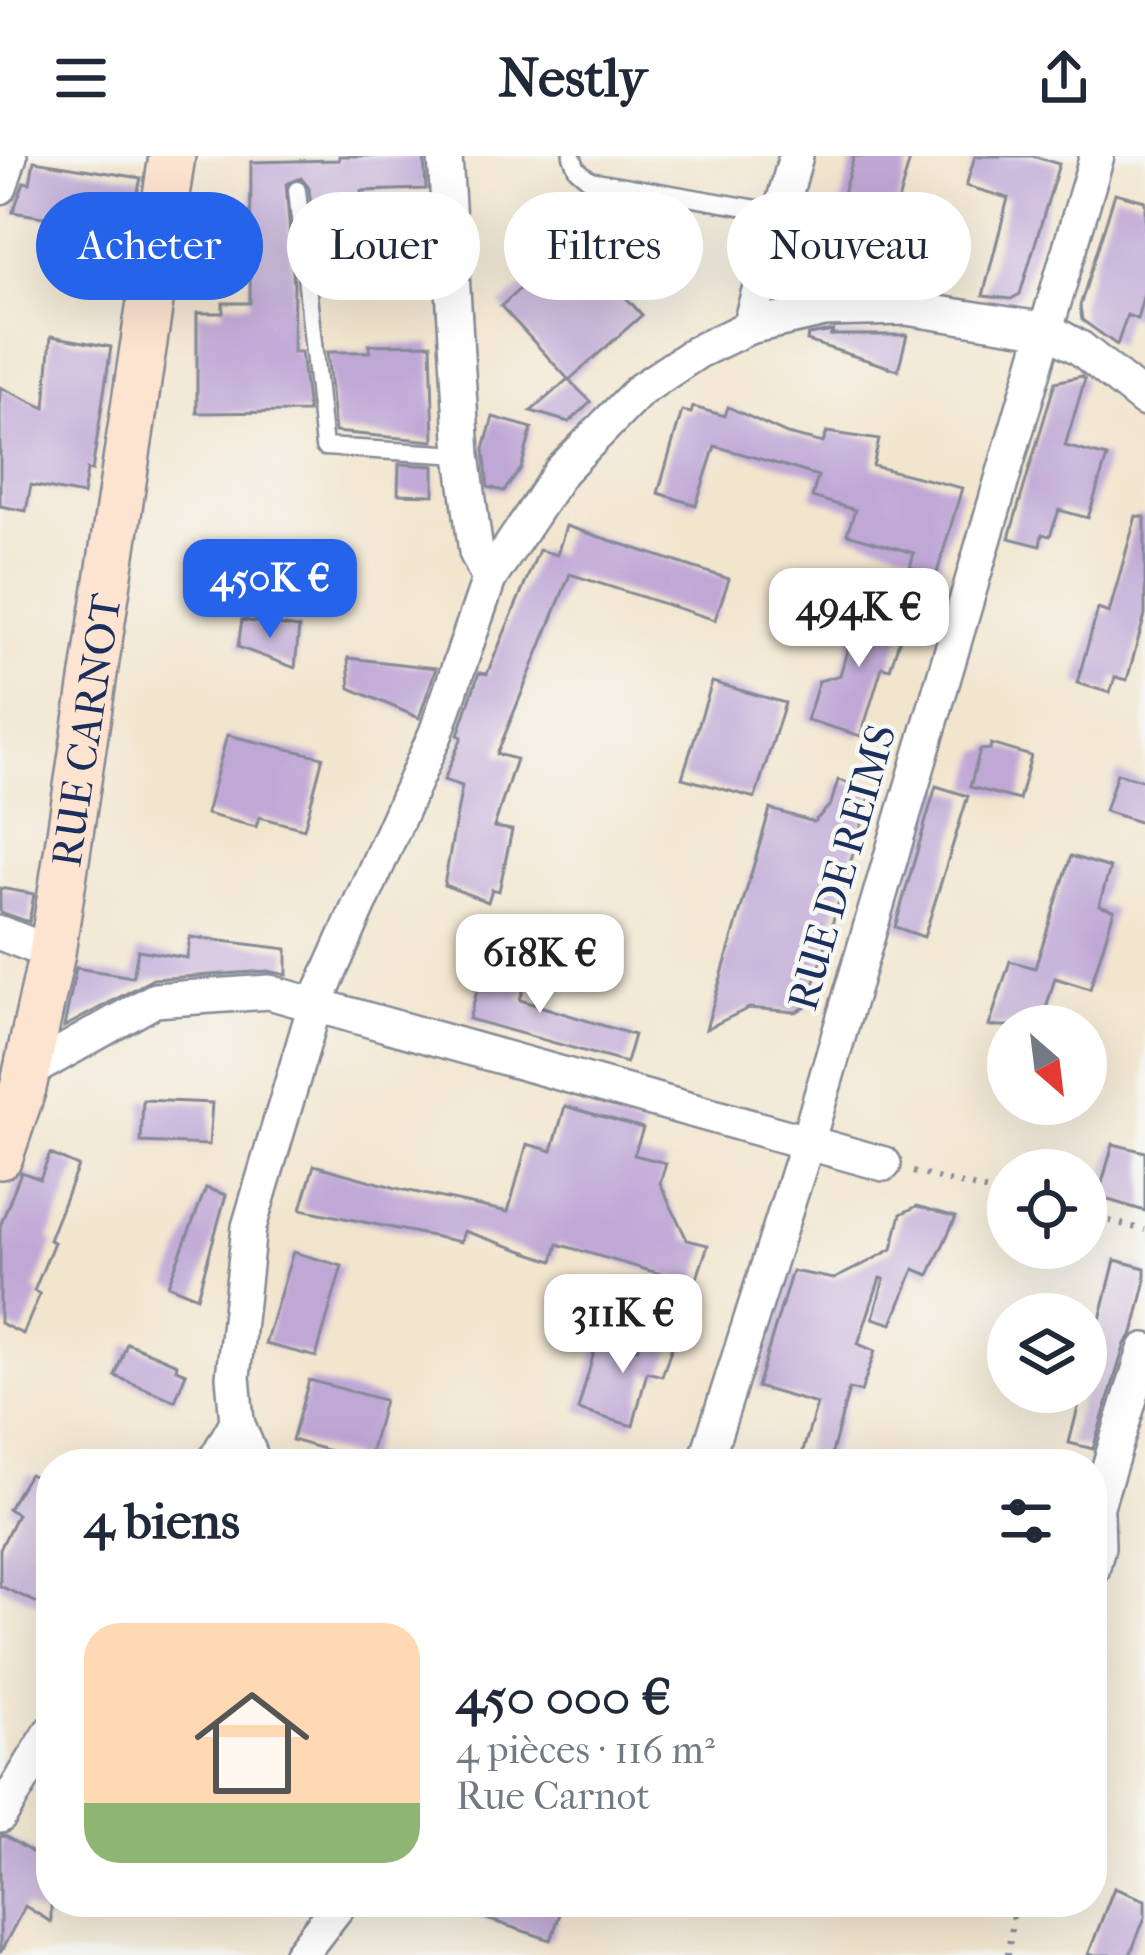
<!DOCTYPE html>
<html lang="fr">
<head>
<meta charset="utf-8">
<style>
  :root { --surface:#fff; --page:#f6f6f7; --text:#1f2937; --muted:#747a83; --accent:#2563eb }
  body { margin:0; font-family:"IM FELL French Canon",serif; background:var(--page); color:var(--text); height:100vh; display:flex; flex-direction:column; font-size:45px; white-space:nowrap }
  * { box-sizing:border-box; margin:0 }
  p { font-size:39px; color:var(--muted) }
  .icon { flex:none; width:66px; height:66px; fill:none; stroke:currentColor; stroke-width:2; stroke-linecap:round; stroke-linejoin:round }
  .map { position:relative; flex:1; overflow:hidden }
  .side { position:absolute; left:36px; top:1293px; width:1071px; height:468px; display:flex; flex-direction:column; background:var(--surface); border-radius:48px; box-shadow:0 12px 48px #0002 }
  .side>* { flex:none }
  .top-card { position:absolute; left:36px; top:36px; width:1074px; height:108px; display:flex; gap:24px }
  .needle { width:78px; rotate:152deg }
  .fabs { position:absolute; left:987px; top:849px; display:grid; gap:24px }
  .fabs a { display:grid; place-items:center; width:120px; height:120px; border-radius:50%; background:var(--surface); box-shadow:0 12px 48px #0002; font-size:60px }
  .price { position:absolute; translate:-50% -102px; padding:0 27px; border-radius:24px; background:#fff; color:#222; font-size:39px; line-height:78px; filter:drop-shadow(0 3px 6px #0008) }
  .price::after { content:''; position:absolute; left:50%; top:72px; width:36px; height:27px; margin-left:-18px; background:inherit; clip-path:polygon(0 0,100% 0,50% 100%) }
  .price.on { background:var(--accent); color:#fff }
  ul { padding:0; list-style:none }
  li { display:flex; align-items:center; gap:36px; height:300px; padding:0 48px }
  li span { display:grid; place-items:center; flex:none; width:336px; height:240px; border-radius:36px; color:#555 }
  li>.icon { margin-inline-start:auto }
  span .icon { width:144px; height:144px; fill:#fffc; stroke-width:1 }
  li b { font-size:51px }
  h2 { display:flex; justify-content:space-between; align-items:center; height:144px; padding:0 48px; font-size:51px }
  .pill { padding:0 42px; border-radius:54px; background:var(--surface); box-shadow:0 12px 48px #0002; font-size:42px; line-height:108px }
  .pill.on { background:var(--accent); color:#fff }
  header { display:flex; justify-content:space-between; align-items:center; height:156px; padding:0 48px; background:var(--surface); font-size:54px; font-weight:800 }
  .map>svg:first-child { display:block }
  .building { fill:#bfa7d6 }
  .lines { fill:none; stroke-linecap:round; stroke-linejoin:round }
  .lane-casing { stroke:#868a96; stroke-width:21 }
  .street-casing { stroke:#868a96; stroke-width:38 }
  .secondary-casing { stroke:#868a96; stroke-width:50 }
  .path { stroke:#868a96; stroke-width:6; stroke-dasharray:3 9; stroke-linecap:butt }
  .lane { stroke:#fff; stroke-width:16 }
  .street { stroke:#fff; stroke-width:33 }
  .secondary { stroke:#fde4d0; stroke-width:45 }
  .labels { text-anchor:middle; stroke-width:9; stroke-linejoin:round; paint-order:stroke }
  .street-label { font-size:42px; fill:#1b2f5e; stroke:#f6f6f2 }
</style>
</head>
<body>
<header><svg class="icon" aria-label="menu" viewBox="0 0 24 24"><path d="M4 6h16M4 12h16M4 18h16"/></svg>Nestly<svg class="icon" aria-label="share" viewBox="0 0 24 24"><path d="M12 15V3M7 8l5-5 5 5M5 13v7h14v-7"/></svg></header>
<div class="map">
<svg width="1145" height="1799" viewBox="0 0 1145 1799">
  <rect width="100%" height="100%" fill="#f6f6f2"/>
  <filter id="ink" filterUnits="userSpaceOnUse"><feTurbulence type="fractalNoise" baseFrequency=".00833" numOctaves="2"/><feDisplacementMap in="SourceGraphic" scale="24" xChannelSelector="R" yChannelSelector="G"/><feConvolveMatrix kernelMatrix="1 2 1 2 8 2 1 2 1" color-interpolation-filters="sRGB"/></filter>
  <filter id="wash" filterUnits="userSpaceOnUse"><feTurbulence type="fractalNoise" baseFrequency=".004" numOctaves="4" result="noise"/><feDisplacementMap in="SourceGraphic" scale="48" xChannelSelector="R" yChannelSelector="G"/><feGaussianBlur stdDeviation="2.7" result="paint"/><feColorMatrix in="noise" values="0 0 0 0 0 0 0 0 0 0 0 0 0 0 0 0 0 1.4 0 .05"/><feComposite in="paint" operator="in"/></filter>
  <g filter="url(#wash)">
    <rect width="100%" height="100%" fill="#f2e5ce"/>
    <g id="blocks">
      <!-- building -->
      <g class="building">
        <polygon points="339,0 424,0 426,33 361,35 366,110 345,110 345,129 320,129 309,32 301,22 286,28 294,129 293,196 301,196 308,256 197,257 197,157 223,157 223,147 250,147 251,6 339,4"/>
        <polygon points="854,0 911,0 882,102 856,94 845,133 795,139 784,124 793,89 825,99"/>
        <polygon points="975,0 1032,0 1059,8 1020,138 1011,143 983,140 1008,42 966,30"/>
        <polygon points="34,5 141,22 128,75 13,56 24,26 30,27"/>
        <polygon points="1115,37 1145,45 1145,134 1137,163 1127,159 1117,189 1082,164 1080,150"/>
        <polygon points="573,84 642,159 569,224 501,150"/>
        <polygon points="833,175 831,179 907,179 898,214 807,185 808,179"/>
        <polygon points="51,180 111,191 92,315 87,314 83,339 31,329 26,355 0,350 0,231 45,252"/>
        <polygon points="431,188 434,285 335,276 327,196 370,196 369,189"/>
        <polygon points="1082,220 1085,223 1065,290 1107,301 1088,362 1059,354 1050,380 1042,378 1040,390 1009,382 1055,226"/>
        <polygon points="568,223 591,246 569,266 531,255"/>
        <polygon points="693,251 725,260 728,251 787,278 823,287 827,276 879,284 873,310 962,332 936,420 910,411 914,397 847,378 855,354 812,341 818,320 785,310 715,290 696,349 658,337 682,255 691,257"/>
        <polygon points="493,261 532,272 521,313 504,335 488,331 484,293"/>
        <polygon points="399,308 434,310 434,339 398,338"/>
        <polygon points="1136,360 1145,361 1145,459 1127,524 1115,521 1110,537 1077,527 1098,453 1109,457"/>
        <polygon points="566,370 729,423 715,464 570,418 497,598 516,603 494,671 512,674 499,735 492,733 488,746 444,729 462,630 444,624 462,581 458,579 479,517 487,518 539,394 557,399"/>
        <polygon points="862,444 908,457 890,513 882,511 861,580 807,564 819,525 840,519"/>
        <polygon points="242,464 299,472 295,512 238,491"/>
        <polygon points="348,502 436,512 419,562 350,532"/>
        <polygon points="712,526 785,547 755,642 682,622"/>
        <polygon points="227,579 323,601 304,673 259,661 256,671 206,658"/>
        <polygon points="991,588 1031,600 1019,644 970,631 980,594 990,593"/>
        <polygon points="1117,617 1145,625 1145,668 1105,655"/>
        <polygon points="838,624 872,634 808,849 796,856 749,852 706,873 770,653 814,666 831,648"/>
        <polygon points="936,630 968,640 924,781 895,771"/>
        <polygon points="1071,700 1110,712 1099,749 1114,754 1090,833 1055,822 1041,870 989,870 1010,805 1035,812"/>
        <polygon points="0,732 34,738 29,766 0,756"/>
        <polygon points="190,781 287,793 287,819 268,815 153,823 64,871 76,812 133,821 138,794 187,802"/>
        <polygon points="486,803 529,815 520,844 634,879 626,907 469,863"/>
        <polygon points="143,944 212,947 209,989 141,986"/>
        <polygon points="565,950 643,972 634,999 666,1007 660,1027 687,1084 708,1089 695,1128 558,1088 553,1105 464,1075 461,1086 301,1053 314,1009 400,1033 508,1056 527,988 552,995"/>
        <polygon points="1113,988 1145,996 1145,1055 1098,1041"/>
        <polygon points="50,998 78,1010 49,1084 54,1086 34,1135 40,1138 23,1178 0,1167 0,1070 21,1016 40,1023"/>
        <polygon points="206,1032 226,1039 197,1141 168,1129"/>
        <polygon points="917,1050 956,1061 929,1119 914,1113 892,1168 873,1162 884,1123 880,1122 858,1188 875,1195 861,1236 849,1233 829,1308 799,1308 817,1248 757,1231 792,1115 834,1123 866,1107 892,1093 901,1058"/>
        <polygon points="293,1096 342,1110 316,1201 265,1188"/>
        <polygon points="1115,1104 1145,1112 1145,1128 1133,1177 1125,1188 1093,1293 1069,1287 1082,1236 1086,1236 1086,1219"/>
        <polygon points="643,1173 675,1182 662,1220 647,1216 633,1270 578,1254 598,1182 637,1193"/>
        <polygon points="127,1187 177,1208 176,1213 186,1217 175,1245 115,1220"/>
        <polygon points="309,1224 384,1244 368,1306 292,1284"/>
        <polygon points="29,1318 51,1328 51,1453 0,1430 0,1393 17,1358 8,1353"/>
        <polygon points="5,1680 51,1708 51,1766 25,1750 0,1797 0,1681"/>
        <polygon points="1114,1732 1145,1744 1145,1761 1130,1799 1088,1799"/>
        <polygon points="460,1746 564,1746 551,1784 459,1754"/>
      </g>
    </g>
  </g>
  <g filter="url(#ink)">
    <use href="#blocks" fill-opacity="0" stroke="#868a96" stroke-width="3"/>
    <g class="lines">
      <!-- lane casing -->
      <g class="lane-casing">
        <g id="lane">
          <polyline points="572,0 577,13 590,24 780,57"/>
          <polyline points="297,34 324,291 463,299"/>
        </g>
      </g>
      <!-- street casing -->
      <g class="street-casing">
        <g id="street">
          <polyline points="445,0 463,299 476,396 489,423"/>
          <polyline points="0,31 10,0"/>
          <polyline points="749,171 796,0"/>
          <polyline points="0,777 52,797"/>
          <polyline points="26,917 155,844 269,836 884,1008"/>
          <polyline points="213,1308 237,1266"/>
          <polyline points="254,1308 237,1266 233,1221 249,1071 315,849 436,577 489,423 561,315 640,234 697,196 749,171 825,154 906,152 1047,174 1080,192 1145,244"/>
          <polyline points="705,1308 807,987 1097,0"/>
          <polyline points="1092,1366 1145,1194"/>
          <polyline points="1092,1415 1098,1391 1097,1357"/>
          <polyline points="0,1660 51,1576"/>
          <polyline points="300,1799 341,1746"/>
        </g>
      </g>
      <!-- secondary casing -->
      <g class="secondary-casing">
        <g id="secondary">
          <path id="s1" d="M0 1000 23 932 52 797 172 0"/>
        </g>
      </g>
      <!-- path -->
      <g class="path">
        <polyline points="913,1016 1008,1040"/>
        <polyline points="1086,1059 1145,1074"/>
        <polyline points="1008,1799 1014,1746"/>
      </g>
      <!-- lane -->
      <use href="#lane" class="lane"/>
      <!-- street -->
      <use href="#street" class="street"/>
      <!-- secondary -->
      <use href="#secondary" class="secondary"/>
    </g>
  </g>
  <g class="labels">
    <!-- street labels -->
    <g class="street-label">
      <text dy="15" stroke="none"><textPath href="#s1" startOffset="435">RUE CARNOT</textPath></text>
      <text transform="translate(841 711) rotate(-74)" y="15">RUE DE REIMS</text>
    </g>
  </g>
</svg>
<div class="fabs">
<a><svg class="needle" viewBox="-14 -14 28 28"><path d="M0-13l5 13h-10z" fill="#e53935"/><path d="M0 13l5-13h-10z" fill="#747a83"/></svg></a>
<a><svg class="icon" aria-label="locate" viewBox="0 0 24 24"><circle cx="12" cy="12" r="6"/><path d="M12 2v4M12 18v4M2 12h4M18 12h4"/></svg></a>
<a><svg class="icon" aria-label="layers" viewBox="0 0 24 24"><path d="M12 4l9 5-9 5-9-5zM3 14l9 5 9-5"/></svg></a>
</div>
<b class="price on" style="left:270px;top:485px">450K €</b>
<b class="price" style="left:859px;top:514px">494K €</b>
<b class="price" style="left:540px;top:860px">618K €</b>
<b class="price" style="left:623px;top:1220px">311K €</b>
<div class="top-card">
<a class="pill on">Acheter</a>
<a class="pill">Louer</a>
<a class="pill">Filtres</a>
<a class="pill">Nouveau</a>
</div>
<section class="side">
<h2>4 biens<svg class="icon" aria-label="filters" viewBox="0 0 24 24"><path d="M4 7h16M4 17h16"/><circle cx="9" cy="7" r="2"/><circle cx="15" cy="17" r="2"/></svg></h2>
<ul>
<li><span style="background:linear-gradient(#ffd9b3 75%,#8fb573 0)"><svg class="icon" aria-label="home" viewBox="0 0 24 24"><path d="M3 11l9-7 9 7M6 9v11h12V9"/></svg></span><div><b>450 000 €</b><p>4 pièces · 116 m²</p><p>Rue Carnot</p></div></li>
</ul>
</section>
</div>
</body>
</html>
